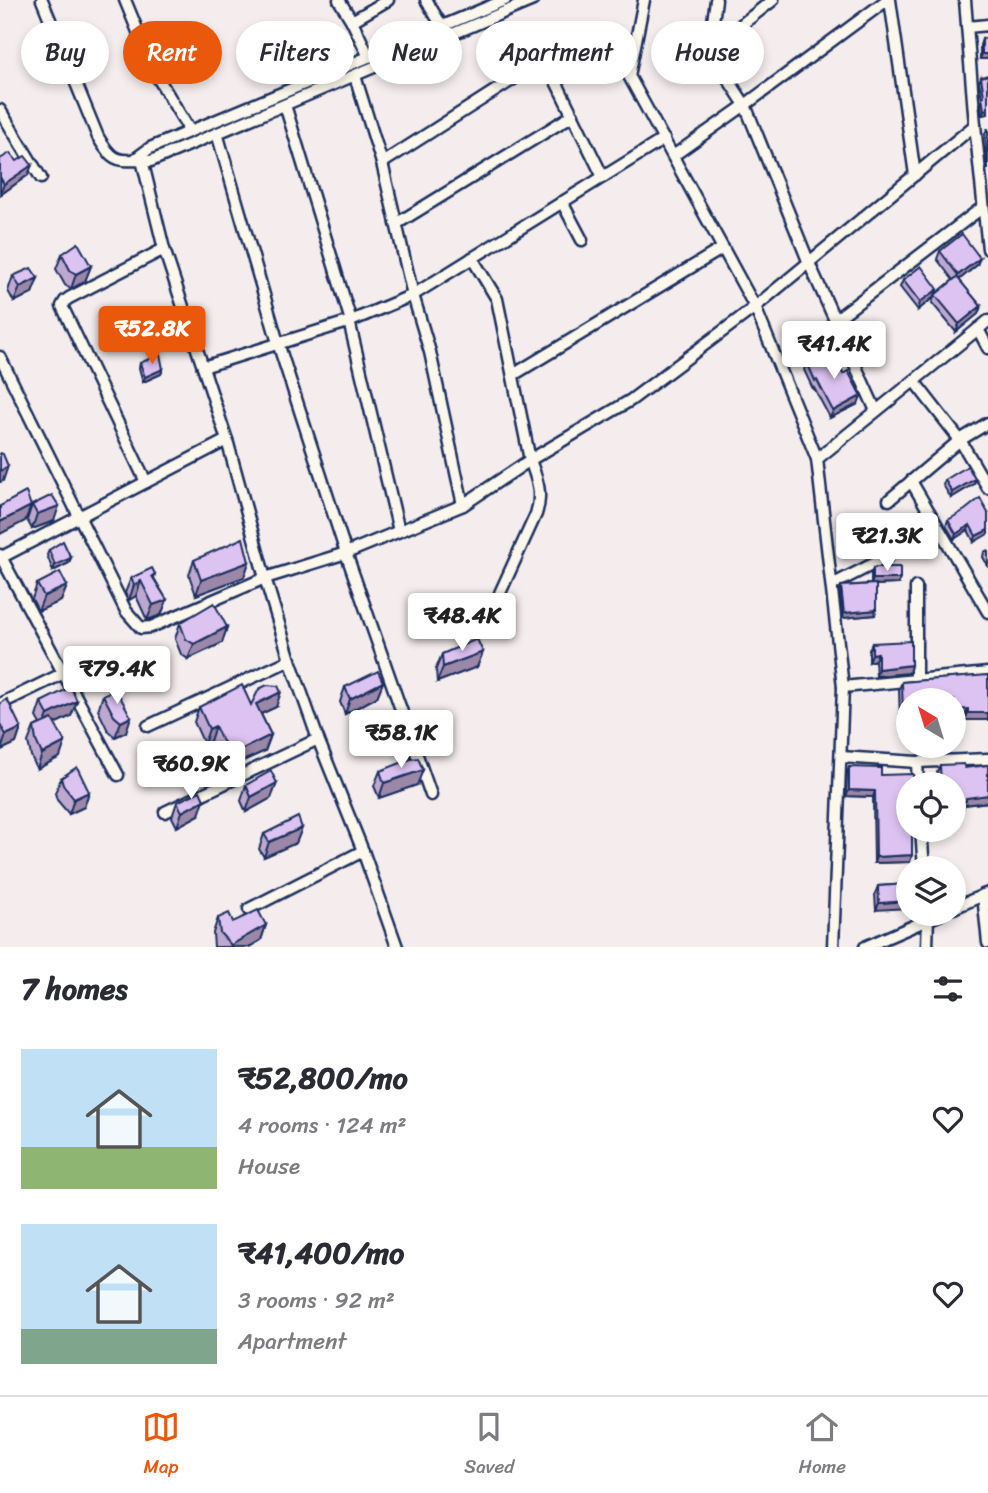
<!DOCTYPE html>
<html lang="en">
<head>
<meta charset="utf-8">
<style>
  :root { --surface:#fff; --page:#f2f2f3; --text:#2b2b33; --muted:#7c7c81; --line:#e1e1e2; --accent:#ea580c }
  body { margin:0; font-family:Sriracha,sans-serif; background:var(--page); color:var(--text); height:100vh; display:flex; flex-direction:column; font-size:26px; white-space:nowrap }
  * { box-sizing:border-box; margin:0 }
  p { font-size:23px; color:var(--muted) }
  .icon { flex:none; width:38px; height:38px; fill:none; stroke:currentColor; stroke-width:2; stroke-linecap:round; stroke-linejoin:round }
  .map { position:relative; height:947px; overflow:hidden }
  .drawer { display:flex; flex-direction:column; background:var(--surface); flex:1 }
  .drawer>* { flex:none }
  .guide { position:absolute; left:21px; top:21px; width:947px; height:63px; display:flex; gap:14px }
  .needle { width:46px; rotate:322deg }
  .tools { position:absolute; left:896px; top:688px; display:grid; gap:14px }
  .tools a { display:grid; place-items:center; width:70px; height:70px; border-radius:50%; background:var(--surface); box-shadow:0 4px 10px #0003; font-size:35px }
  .price { position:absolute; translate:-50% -60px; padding:0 16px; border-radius:7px; background:#fff; color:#222; font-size:23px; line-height:46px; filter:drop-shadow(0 2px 4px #0008) }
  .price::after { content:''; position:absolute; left:50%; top:42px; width:21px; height:16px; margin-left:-10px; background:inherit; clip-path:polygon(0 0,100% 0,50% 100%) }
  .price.on { background:var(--accent); color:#fff }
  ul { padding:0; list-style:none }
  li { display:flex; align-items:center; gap:21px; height:175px; padding:0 21px }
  li span { display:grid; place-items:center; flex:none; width:196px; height:140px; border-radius:0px; color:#555 }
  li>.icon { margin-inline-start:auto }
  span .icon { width:84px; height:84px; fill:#fffc; stroke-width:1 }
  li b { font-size:30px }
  h2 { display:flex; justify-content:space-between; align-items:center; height:84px; padding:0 21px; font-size:30px }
  .tag { padding:0 24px; border-radius:32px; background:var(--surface); box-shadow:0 4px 10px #0003; font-size:24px; line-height:63px }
  .tag.on { background:var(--accent); color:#fff }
  .tabs { display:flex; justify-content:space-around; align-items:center; height:98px; border-top:2px solid var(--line); background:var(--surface); font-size:19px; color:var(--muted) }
  .tabs a { display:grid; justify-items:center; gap:4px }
  .tabs .on { color:var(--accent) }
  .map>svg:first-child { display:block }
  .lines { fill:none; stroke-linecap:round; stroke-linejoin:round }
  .minor-casing { stroke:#1b2f5e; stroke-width:15 }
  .minor { stroke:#fbf7ec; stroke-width:10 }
  .wall { fill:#bea8d0; stroke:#1b2f5e; stroke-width:2 }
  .shaded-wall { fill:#9b88a9; stroke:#1b2f5e; stroke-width:2 }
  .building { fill:#ddc3f2; stroke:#1b2f5e; stroke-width:2 }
</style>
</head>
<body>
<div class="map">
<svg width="988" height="947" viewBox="0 0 988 947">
  <rect width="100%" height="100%" fill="#f5eded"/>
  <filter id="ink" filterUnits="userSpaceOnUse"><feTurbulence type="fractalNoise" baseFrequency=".0143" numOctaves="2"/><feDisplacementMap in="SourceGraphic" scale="14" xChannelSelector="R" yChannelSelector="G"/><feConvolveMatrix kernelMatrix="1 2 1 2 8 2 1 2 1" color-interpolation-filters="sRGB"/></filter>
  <g filter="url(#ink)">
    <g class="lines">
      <!-- minor casing -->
      <g class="minor-casing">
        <g id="minor">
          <path d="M42 0 98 137C116 168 121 158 151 161L533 0"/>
          <polyline points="125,0 155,73 190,131"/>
          <polyline points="339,0 352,21 388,0"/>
          <polyline points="426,0 442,26"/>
          <polyline points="644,0 629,76 755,307 817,459 843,687 833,947"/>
          <polyline points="773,0 709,50 745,105 809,263 876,411"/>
          <polyline points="890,0 915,175"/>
          <polyline points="965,0 975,125 988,249"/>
          <polyline points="352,21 369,57"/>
          <polyline points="967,27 988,25"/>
          <polyline points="539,47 603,177"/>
          <polyline points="709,50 716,0"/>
          <polyline points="355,76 382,163 413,295 430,352 463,505"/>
          <polyline points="285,105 351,321"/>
          <polyline points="0,110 41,178"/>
          <polyline points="217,133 278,343 346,553 431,795"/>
          <polyline points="673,156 745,105 887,0"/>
          <polyline points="135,159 150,148 505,0"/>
          <polyline points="142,160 164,249 227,440 265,578 290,660 318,739 363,851 397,947"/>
          <polyline points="382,163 545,59"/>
          <polyline points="562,202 582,240"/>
          <polyline points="396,224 573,115"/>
          <path d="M472 258 497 299 530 460C537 479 543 494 536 514L500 593"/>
          <polyline points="835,320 983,207"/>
          <polyline points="349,321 399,531"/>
          <polyline points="978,329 988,348"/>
          <polyline points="0,357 126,611 141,628 151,627 265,578 346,553 463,505 530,460 631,400 755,307 975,125"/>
          <polyline points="203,367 351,321 413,295 664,139"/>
          <polyline points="513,375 723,248"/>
          <polyline points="914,381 960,440 988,488"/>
          <polyline points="817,459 988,321"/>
          <polyline points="911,481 988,612"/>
          <polyline points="146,482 62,306 65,301 69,298 164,249"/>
          <polyline points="889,500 960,440 988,423"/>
          <polyline points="0,555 118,775"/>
          <polyline points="0,558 227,440"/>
          <polyline points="832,585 887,557 908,529 930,514"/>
          <polyline points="916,587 916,680"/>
          <polyline points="843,687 988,673"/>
          <polyline points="0,704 64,673"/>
          <polyline points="148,726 290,660"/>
          <polyline points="841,757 917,762 918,784"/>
          <polyline points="917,762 988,759"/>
          <polyline points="165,812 318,739"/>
          <polyline points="921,830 924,868"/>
          <polyline points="983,895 988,943"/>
          <polyline points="954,908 988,893"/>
          <polyline points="249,909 363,851"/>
          <polyline points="865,947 941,914"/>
          <polyline points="927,947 928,916"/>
        </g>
      </g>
      <!-- minor -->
      <use href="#minor" class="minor"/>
    </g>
    <!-- wall -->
    <g class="wall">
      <polygon points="982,39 988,59 980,59 980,45"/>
      <polygon points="81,47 104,49 99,64 80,73 76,62"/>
      <polygon points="981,77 988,114 982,115 981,102 982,99 979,82"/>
      <polygon points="987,129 988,129 988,169 987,169 985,134"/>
      <polygon points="0,159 28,175 0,195"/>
      <polygon points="940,251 977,265 959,280 981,306 978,314 956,332 932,303 934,297 918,310 900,287 903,280 936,294 953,280 937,259"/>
      <polygon points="62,254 91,266 85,281 71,289 65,285 56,269"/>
      <polygon points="13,276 38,278 32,293 14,302 8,291"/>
      <polygon points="807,362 843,374 858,404 830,418 814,388 813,389 804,370"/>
      <polygon points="140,363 163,369 161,374 143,382 139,368"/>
      <polygon points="975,479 974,484 951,498 943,485 945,480"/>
      <polygon points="32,505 54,521 32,529 27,520"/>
      <polygon points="988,514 974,542 968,530 954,539 946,526 948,520"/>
      <polygon points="49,550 69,563 53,571 47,555"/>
      <polygon points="988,550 988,566 983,557 984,552"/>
      <polygon points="194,560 249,562 244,577 196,595 189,575"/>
      <polygon points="873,568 898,584 876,585 875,615 843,618 840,591 841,586 871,584 871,573"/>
      <polygon points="155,574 154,578 167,600 161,615 147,620 136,596 129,600 125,593 131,578"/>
      <polygon points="37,584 67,586 61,601 38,611 32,599"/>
      <polygon points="180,623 227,627 222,643 188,659 181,654 175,639"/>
      <polygon points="872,643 911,665 909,673 876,676 875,660 869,662 869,650"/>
      <polygon points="483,652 477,667 437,682 436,669 442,654"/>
      <polygon points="988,675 988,720 965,720 965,716 954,717 954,700 908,700 908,723 900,723 899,689 902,682"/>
      <polygon points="383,682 377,697 345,714 340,702 345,687"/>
      <polygon points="116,689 126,732 115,737 108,731 98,710 103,695"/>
      <polygon points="77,701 71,716 54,724 60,757 37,769 31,756 28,742 34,727 40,724 36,717 41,702"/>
      <polygon points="0,704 21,728 16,743 1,750"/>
      <polygon points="251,705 276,707 261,714 271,735 265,751 232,766 224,764 215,752 210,741 204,744 194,722 199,707"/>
      <polygon points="940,765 965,768 988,765 988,802 964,805 963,809 954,784 937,784 937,772"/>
      <polygon points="849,767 881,775 907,805 907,825 910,862 874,863 873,797 846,796 847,774"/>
      <polygon points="380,771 417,785 379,798 374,786"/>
      <polygon points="61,778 89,792 84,807 69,814 57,800 55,793"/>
      <polygon points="277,783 271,798 246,812 241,801 246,785"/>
      <polygon points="177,802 199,815 177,827 172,817"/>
      <polygon points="302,828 296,843 264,857 259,849 264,834"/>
      <polygon points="908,884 876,910 875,894 878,886"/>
      <polygon points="218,918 233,922 266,925 261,940 249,947 214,947 213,933"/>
    </g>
    <!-- shaded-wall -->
    <g class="shaded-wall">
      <polygon points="104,49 99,64 80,73 85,58"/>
      <polygon points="982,54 988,54 988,59 980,59"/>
      <polygon points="988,109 988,114 982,115 984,110"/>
      <polygon points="32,165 28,175 0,195 4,184"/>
      <polygon points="980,258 977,265 955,283 958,275"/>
      <polygon points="91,266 85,281 71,289 76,274"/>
      <polygon points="38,278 32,293 14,302 20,287"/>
      <polygon points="938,289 934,297 918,310 920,302"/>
      <polygon points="981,306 978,314 956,332 959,324"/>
      <polygon points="163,369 161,374 143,382 145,377"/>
      <polygon points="861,396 858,404 830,418 833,411"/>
      <polygon points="8,466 3,481 0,482 0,471"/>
      <polygon points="975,479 974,484 951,498 952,492"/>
      <polygon points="31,506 25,521 0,534 0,522"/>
      <polygon points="59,506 54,521 32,529 37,514"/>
      <polygon points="970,525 968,530 954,539 956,534"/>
      <polygon points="988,530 988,534 974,542 976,536"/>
      <polygon points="71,558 69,563 53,571 55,565"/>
      <polygon points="249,562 244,577 196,595 201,580"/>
      <polygon points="873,579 900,579 898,584 871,585"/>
      <polygon points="141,581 136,596 129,600 134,585"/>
      <polygon points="67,586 61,601 38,611 44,596"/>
      <polygon points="167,600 161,615 147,620 153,605"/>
      <polygon points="876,610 875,615 843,618 844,613"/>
      <polygon points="227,627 222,643 188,659 194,644"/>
      <polygon points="483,652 477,667 437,682 443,667"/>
      <polygon points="878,653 875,660 869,662 872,654"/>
      <polygon points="911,665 909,673 876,676 878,669"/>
      <polygon points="383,682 377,697 345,714 350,699"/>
      <polygon points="281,692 276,707 250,719 256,704"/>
      <polygon points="77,701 71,716 42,730 48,715"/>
      <polygon points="968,709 965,716 954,717 954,710"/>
      <polygon points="968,713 988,713 988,720 965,720"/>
      <polygon points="903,716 908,716 908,723 900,723"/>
      <polygon points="131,717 126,732 115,737 121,722"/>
      <polygon points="215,726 210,741 204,744 209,729"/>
      <polygon points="21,728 16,743 1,750 6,735"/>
      <polygon points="271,735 265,751 232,766 238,751"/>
      <polygon points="65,742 60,757 37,769 42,754"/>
      <polygon points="423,770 417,785 379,798 384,783"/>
      <polygon points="277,783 271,798 246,812 251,797"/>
      <polygon points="849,790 875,791 873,797 846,796"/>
      <polygon points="89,792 84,807 69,814 74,799"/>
      <polygon points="988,795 988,802 964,805 963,809 954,809 954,802 966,798"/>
      <polygon points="204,800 199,815 177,827 182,812"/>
      <polygon points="302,828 296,843 264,857 269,842"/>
      <polygon points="912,855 910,862 874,863 876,857"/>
      <polygon points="908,901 908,908 876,910 879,903"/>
      <polygon points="266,925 261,940 249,947 230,947 231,945"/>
    </g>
    <!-- building -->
    <g class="building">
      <polygon points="98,37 104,49 85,58 81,47"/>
      <polygon points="988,38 988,54 982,54 982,39"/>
      <polygon points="988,75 988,109 984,110 982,97 984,96 981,77"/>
      <polygon points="10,153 17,161 25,156 32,165 4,184 0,177 0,159"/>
      <polygon points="962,234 980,258 958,275 940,251"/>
      <polygon points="78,243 91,266 76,274 70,270 62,254"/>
      <polygon points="921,266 938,289 920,302 903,280"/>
      <polygon points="31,268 38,278 20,287 13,276"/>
      <polygon points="957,277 981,306 959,324 935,295"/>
      <polygon points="833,351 843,374 848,371 861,396 833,411 817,380 815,381 807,362"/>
      <polygon points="160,354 163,369 145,377 140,363"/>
      <polygon points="0,453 3,454 8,466 0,471"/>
      <polygon points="968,466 975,479 952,492 945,480"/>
      <polygon points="26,492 31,506 0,522 0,506"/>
      <polygon points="52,495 59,506 37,514 32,505"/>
      <polygon points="980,498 988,513 988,530 976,536 970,525 956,534 948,520 965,510"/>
      <polygon points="243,538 249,562 201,580 194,560"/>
      <polygon points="63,541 71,558 55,565 49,550"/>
      <polygon points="876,567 900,567 900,579 873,579 873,568"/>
      <polygon points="152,568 155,574 152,576 167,600 153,605 141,581 134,585 131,578"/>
      <polygon points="60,572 67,586 44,596 37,584"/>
      <polygon points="876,584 876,610 844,613 841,586"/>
      <polygon points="214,603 227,627 194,644 186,639 180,623"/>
      <polygon points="477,639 483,652 443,667 442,654"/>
      <polygon points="911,641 911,665 878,669 878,653 872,654 872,643"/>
      <polygon points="378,671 383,682 350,699 345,687"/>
      <polygon points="988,675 988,713 968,713 968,709 954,710 954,700 908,700 908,716 903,716 902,682"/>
      <polygon points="242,685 251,705 259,689 267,685 278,686 281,692 256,704 271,735 238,751 229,749 220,737 215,726 209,729 199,707"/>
      <polygon points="71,687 77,701 48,715 41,702"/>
      <polygon points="116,689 131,717 121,722 114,716 103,695"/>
      <polygon points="7,699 21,728 6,735 0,724 0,704"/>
      <polygon points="52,719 65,742 42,754 36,741 34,727"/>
      <polygon points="418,758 423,770 384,783 380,771 411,759"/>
      <polygon points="964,764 965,768 988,765 988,795 966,798 966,801 954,802 954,784 941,784 940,765"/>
      <polygon points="77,767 89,792 74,799 63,785 61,778"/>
      <polygon points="849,767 881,768 881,775 913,774 914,781 916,784 908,784 908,799 907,799 907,825 908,825 908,830 912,830 912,855 876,857 875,791 849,790"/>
      <polygon points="271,771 277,783 251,797 246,785"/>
      <polygon points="200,791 204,800 182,812 177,802"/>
      <polygon points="298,817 302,828 269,842 264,834"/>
      <polygon points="908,884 908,901 879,903 878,886"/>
      <polygon points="258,910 266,925 231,945 220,933 218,918 229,913 233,922"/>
    </g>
  </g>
</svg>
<div class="tools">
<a><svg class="needle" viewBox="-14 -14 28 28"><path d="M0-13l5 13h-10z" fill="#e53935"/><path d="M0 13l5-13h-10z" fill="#7c7c81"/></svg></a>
<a><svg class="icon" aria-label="locate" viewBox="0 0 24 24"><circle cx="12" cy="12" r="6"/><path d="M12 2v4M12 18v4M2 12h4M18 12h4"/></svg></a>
<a><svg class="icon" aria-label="layers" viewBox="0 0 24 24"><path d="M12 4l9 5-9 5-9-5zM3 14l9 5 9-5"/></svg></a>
</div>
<b class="price on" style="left:152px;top:366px">₹52.8K</b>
<b class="price" style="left:834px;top:381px">₹41.4K</b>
<b class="price" style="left:887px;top:573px">₹21.3K</b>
<b class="price" style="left:462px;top:653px">₹48.4K</b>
<b class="price" style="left:117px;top:706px">₹79.4K</b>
<b class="price" style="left:401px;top:770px">₹58.1K</b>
<b class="price" style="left:191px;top:801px">₹60.9K</b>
<div class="guide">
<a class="tag">Buy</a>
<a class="tag on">Rent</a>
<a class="tag">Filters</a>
<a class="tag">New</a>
<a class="tag">Apartment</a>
<a class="tag">House</a>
</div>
</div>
<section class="drawer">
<h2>7 homes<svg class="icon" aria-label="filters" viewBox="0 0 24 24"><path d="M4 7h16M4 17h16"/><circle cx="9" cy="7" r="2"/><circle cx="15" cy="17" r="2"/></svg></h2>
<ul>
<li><span style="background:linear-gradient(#bfe0f5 70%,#8fb573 0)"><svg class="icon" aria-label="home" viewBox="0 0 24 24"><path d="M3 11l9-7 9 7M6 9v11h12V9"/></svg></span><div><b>₹52,800/mo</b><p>4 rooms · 124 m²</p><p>House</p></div><svg class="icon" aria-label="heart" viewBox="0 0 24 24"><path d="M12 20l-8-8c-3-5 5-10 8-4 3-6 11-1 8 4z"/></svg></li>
<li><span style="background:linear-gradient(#bfe0f5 75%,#7fa58c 0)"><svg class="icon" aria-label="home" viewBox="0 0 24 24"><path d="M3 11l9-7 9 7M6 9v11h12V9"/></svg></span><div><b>₹41,400/mo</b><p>3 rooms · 92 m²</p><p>Apartment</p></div><svg class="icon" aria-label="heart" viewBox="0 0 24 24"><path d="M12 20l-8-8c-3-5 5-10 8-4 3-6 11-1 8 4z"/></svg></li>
</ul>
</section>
<nav class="tabs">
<a class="on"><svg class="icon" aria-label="map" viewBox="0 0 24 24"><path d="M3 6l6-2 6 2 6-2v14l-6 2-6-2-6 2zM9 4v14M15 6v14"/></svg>Map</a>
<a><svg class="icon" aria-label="saved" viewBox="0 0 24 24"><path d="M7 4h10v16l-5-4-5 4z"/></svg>Saved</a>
<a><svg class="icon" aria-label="home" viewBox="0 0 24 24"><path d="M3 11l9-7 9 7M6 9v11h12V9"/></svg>Home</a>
</nav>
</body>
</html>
